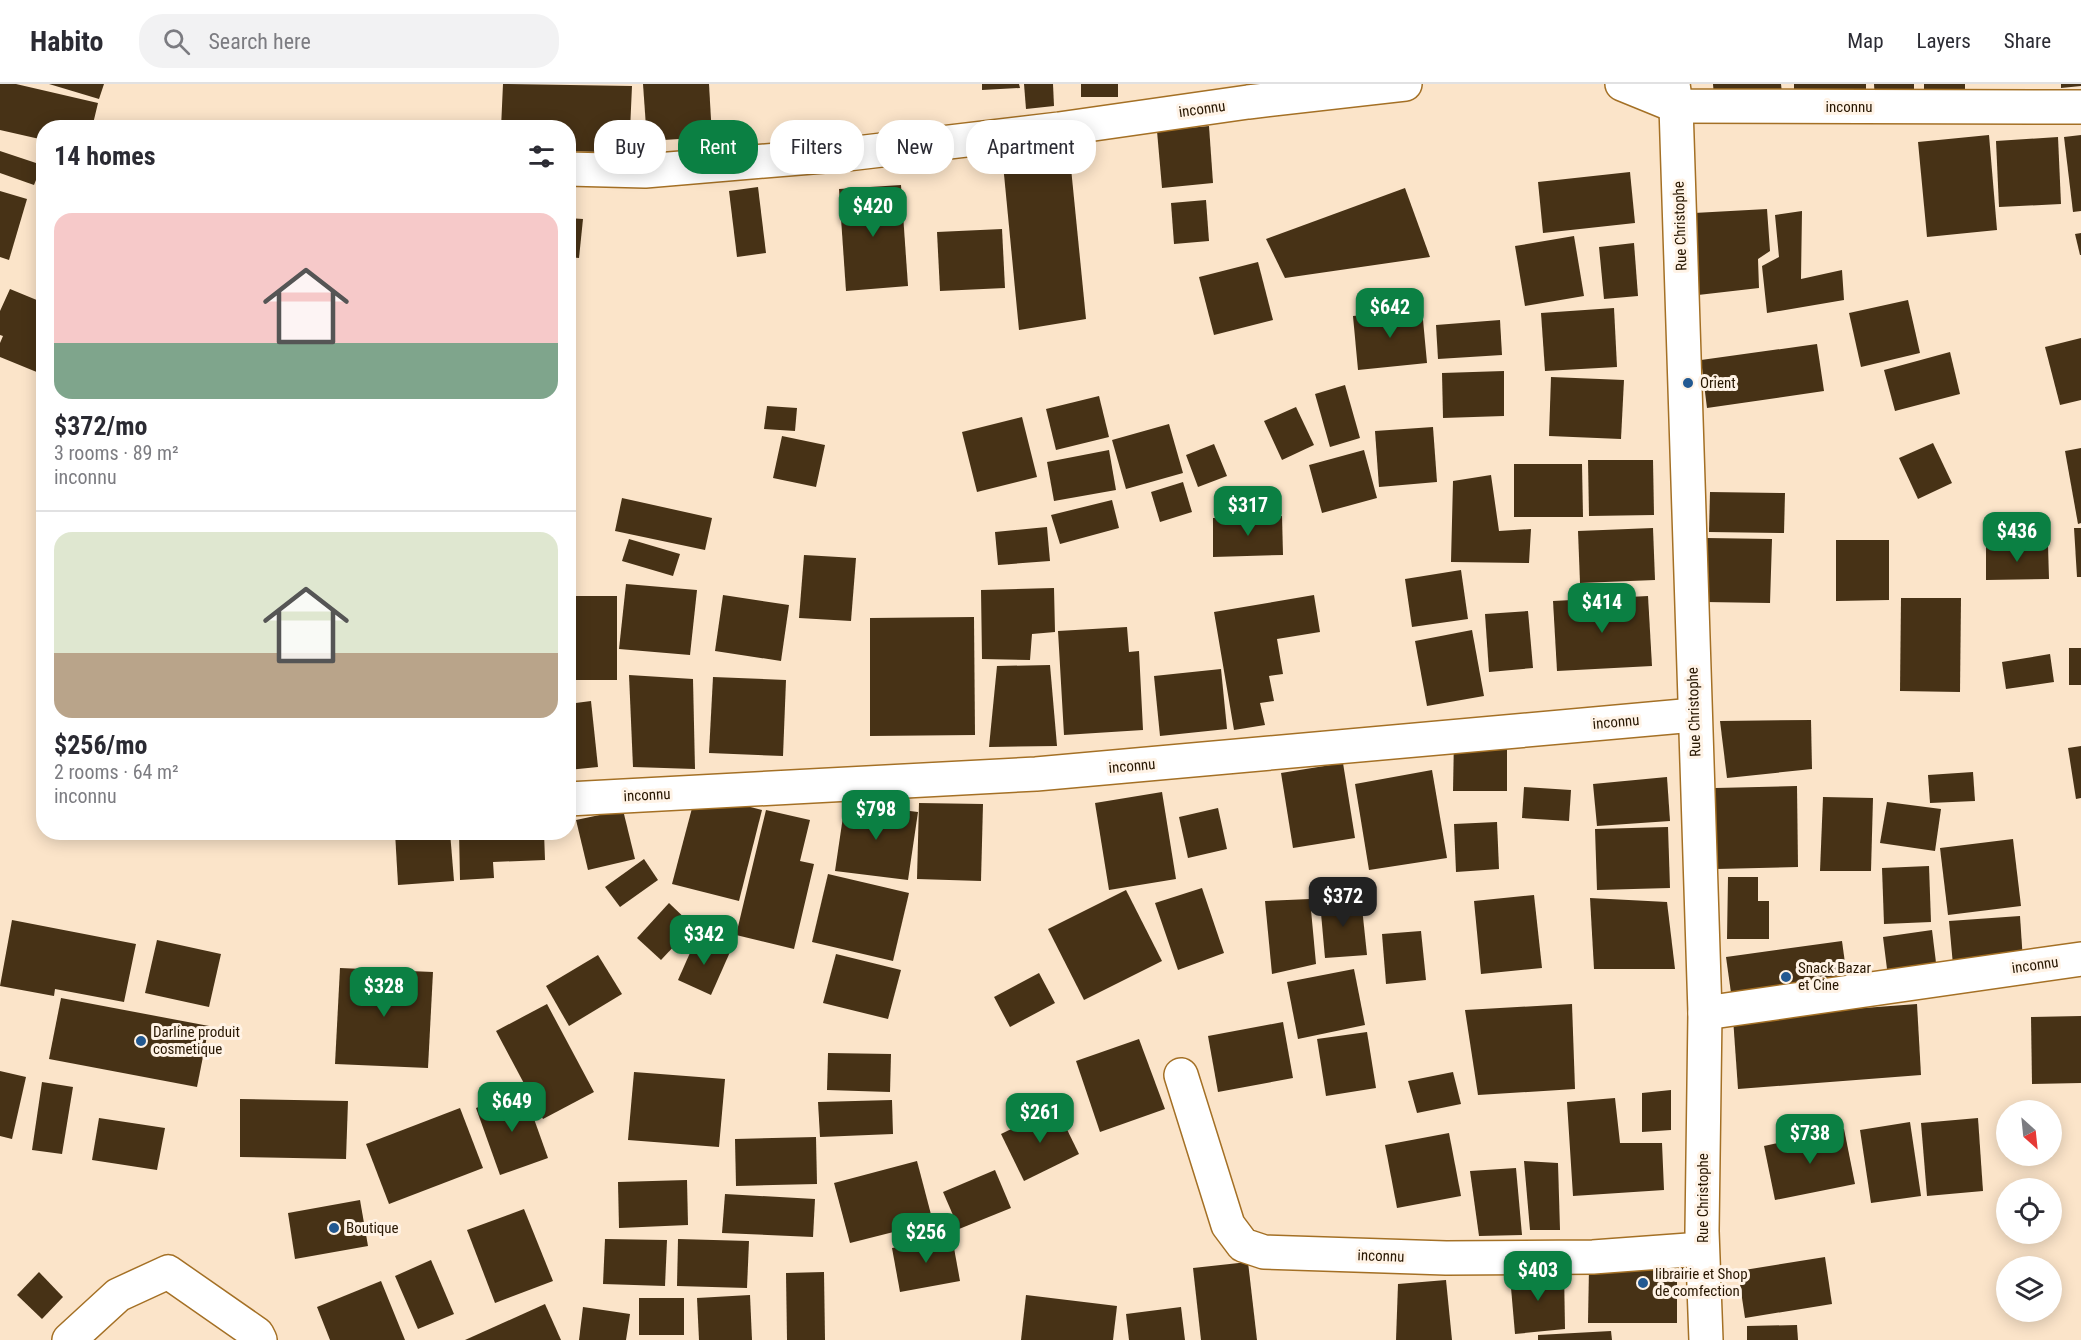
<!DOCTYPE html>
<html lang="en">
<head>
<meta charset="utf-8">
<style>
  :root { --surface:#fff; --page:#f2f2f3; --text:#2b2b33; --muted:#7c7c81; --line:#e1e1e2; --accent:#0b8043 }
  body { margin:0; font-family:"Roboto Condensed",sans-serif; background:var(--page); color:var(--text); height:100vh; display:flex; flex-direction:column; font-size:22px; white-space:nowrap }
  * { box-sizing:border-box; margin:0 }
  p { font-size:20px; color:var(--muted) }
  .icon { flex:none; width:33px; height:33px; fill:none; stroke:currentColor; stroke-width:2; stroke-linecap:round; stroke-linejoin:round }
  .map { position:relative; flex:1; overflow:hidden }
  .panel { position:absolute; left:36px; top:36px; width:540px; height:720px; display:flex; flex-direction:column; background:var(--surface); border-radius:24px; box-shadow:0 3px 15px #0003 }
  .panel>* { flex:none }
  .guide { position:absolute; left:594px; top:36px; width:570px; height:54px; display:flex; gap:12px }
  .needle { width:39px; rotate:153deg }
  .controls { position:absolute; left:1996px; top:1016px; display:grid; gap:12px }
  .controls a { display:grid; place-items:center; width:66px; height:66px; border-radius:50%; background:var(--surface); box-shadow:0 3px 15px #0003; font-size:30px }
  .price { position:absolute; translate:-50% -51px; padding:0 14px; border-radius:12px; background:var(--accent); color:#fff; font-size:20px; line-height:39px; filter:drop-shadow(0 2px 3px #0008) }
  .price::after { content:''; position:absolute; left:50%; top:36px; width:18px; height:14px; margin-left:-9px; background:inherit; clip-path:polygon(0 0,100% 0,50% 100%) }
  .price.current { background:#222; color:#fff }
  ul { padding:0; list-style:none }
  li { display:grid; align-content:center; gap:12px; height:318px; padding:0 18px }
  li+li { border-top:2px solid var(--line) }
  li span { display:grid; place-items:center; height:186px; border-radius:18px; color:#555 }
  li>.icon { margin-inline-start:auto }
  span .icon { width:108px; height:108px; fill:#fffc; stroke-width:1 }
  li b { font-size:26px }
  h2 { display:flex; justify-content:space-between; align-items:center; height:72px; padding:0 18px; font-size:26px }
  .pill { padding:0 21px; border-radius:24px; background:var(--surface); box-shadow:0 3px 15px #0003; font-size:21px; line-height:54px }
  .pill.current { background:var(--accent); color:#fff }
  header { display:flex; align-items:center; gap:36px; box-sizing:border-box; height:84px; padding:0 30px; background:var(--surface); border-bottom:2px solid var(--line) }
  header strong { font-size:28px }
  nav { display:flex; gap:33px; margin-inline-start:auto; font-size:21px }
  .search { width:420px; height:54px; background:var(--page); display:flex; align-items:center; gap:15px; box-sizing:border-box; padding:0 21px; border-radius:24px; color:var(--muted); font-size:22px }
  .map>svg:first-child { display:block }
  .building { fill:#473216 }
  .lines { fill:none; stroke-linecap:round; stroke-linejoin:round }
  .minor-casing { stroke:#a47025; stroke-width:36 }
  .minor { stroke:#fff; stroke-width:33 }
  .poi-dot { fill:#235991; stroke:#fff3e6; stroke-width:2 }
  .labels { text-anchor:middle; stroke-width:6; stroke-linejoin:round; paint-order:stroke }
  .street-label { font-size:15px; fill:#281702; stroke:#fff3e6 }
  .poi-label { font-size:15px; fill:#281702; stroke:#fff3e6; text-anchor:start }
</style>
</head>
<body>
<header>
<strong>Habito</strong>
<div class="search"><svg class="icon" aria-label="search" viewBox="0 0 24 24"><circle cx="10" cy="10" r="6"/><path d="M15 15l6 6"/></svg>Search here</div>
<nav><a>Map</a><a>Layers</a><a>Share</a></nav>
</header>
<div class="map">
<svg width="2081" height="1256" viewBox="0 0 2081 1256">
  <rect width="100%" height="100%" fill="#fbe4c9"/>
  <!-- building -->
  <g class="building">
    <polygon points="0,0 16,0 98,19 92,44 44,44 44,56 0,46"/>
    <polygon points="49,0 104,0 99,15"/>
    <polygon points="503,0 632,2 629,69 568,67 568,44 501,44"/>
    <polygon points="643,0 709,0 712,53 647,57"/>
    <polygon points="982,0 1019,0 1020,4 982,6"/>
    <polygon points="1024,0 1053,0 1054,22 1026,25"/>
    <rect x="1081" y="0" width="37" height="13"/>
    <polygon points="1713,0 1781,0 1782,9 1714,13"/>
    <polygon points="1794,0 1866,0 1866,8 1794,12"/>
    <polygon points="1874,0 1914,0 1914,13 1875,15"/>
    <polygon points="1924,0 1965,0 1965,13 1924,15"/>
    <polygon points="2061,0 2081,0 2081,2 2061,4"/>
    <polygon points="1209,42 1213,99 1162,104 1157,47"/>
    <polygon points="1989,51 1997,146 1927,153 1918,58"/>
    <polygon points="2081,51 2081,127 2073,128 2064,53"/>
    <polygon points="2058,53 2061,120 1999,123 1996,57"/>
    <polygon points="0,67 42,81 34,101 0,89"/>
    <polygon points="1003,80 1071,84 1086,235 1019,246"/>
    <polygon points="1630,88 1635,139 1543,149 1538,98"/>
    <polygon points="901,101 908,202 846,207 839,105"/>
    <polygon points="758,103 766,169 737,173 729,107"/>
    <polygon points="1405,104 1430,173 1285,194 1266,155"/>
    <polygon points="0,107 27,115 9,176 0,173"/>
    <polygon points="1206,116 1209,157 1174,160 1171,119"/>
    <polygon points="1767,125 1770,167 1758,175 1759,204 1698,211 1694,129"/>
    <polygon points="1802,127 1801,195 1842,186 1844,216 1767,229 1762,182 1779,173 1775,131"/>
    <polygon points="568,134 583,135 579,174 568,173"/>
    <polygon points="1002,145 1005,204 940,207 937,148"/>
    <polygon points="2081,149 2081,171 2080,171 2075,150"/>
    <polygon points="1574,152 1584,212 1525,222 1515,162"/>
    <polygon points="1634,159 1638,212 1604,215 1599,163"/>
    <polygon points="1258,178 1273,236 1214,251 1199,193"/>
    <polygon points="10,205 44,219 44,291 0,273 0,259 3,252 0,251 0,227"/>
    <polygon points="1908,216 1920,269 1861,283 1849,229"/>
    <polygon points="1614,224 1617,283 1545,287 1541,229"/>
    <polygon points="1422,225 1427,279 1358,286 1353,232"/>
    <polygon points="1500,236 1502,271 1438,275 1436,241"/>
    <polygon points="2081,254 2081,316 2060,321 2045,263"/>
    <polygon points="1817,260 1824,307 1707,324 1701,276"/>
    <polygon points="1950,268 1960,310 1895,327 1884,286"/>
    <polygon points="1504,287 1504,332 1443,334 1442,289"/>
    <polygon points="1551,293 1624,296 1621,355 1549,352"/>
    <polygon points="1345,301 1360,354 1330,363 1315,310"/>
    <polygon points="1099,312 1109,353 1056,366 1046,325"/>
    <polygon points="767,322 797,324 795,347 764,345"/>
    <polygon points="1296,323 1314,361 1282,376 1264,337"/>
    <polygon points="1022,333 1037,393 977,408 962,348"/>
    <polygon points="1169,340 1183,389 1126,405 1112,356"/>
    <polygon points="1433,343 1437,398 1379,403 1375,347"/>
    <polygon points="782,352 825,361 816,403 773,394"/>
    <polygon points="1933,359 1952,399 1918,415 1899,374"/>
    <polygon points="1214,360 1227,392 1198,403 1186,371"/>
    <polygon points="2081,364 2081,439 2078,440 2065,367"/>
    <polygon points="1109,366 1116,406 1054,417 1047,378"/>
    <polygon points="1364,366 1377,414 1322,429 1309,381"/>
    <polygon points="1588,376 1653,376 1654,431 1589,432"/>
    <polygon points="1514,380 1582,380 1583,433 1514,433"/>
    <polygon points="1491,391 1499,447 1531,445 1529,479 1451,478 1453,397"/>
    <polygon points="1183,398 1192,428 1160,438 1151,408"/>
    <polygon points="1710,408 1785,409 1784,449 1709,448"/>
    <polygon points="622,414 712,434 705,466 615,447"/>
    <polygon points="1112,416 1119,444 1060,460 1051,431"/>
    <polygon points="1282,432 1283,471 1213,473 1213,434"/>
    <polygon points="1047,443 1050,477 998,481 995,448"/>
    <polygon points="1653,444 1655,496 1580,499 1578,447"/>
    <polygon points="2074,444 2081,444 2081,493 2077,493"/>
    <polygon points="1706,454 1772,455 1770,519 1705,518"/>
    <polygon points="629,455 680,470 673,492 622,477"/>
    <polygon points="1836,456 1889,456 1889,516 1836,517"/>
    <polygon points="2048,461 2049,495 1986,496 1986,463"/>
    <polygon points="804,471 856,474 851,537 799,534"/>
    <polygon points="1461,486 1468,535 1412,543 1405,495"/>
    <polygon points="626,500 697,506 690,571 619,565"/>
    <polygon points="1054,504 1055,548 1032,550 1030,576 982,575 981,506"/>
    <polygon points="723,511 789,521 781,577 715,567"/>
    <polygon points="1314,511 1320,548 1277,555 1283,590 1269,592 1274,617 1260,619 1265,641 1234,646 1214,528"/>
    <rect x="568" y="512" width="49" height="84"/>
    <polygon points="1648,512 1652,582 1557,587 1553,517"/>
    <polygon points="1901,514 1961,514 1960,608 1900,607"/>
    <polygon points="1528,527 1533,584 1489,588 1485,530"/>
    <polygon points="974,533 975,651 870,652 870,534"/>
    <polygon points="1127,543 1129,568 1139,567 1143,646 1064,651 1058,547"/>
    <polygon points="1472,546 1484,612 1427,622 1415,557"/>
    <rect x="2069" y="564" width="12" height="37"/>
    <polygon points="2050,570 2054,598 2006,605 2002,578"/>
    <polygon points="1050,581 1057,662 989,663 997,582"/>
    <polygon points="1221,585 1227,645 1160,652 1154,592"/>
    <polygon points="629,591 693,595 695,685 633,683"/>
    <polygon points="713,593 786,596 783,672 709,669"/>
    <polygon points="591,617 598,683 568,686 568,620"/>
    <polygon points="1811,636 1812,685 1727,694 1720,637"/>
    <polygon points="1454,654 1507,655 1507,707 1453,707"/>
    <polygon points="2081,662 2081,714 2076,715 2068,664"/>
    <polygon points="1343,679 1355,754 1293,764 1281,689"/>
    <polygon points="1432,686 1447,774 1369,786 1355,700"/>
    <polygon points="1973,688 1975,717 1930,719 1928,691"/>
    <polygon points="1667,693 1670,737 1597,742 1593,700"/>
    <polygon points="1797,702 1798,783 1716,785 1715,704"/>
    <polygon points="1524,703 1571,706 1569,737 1522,734"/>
    <polygon points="1162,708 1176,795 1109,806 1095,719"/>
    <polygon points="696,709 762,726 739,817 672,800"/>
    <polygon points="1823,713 1873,714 1871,787 1820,787"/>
    <polygon points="1887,718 1941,725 1935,767 1880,759"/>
    <polygon points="845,719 918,728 908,796 835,787"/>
    <polygon points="919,719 983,720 981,797 917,795"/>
    <polygon points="1218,724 1227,765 1188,774 1179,733"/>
    <polygon points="623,726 635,775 588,786 576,736"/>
    <polygon points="766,726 810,736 800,777 814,780 794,865 736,851"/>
    <polygon points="1497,738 1499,785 1456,788 1454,740"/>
    <polygon points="1668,743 1670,804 1597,806 1595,745"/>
    <polygon points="395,748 450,748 454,797 398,801"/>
    <polygon points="459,748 544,748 545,776 493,778 494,794 460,796"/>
    <polygon points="2013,755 2021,822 1948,831 1940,764"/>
    <polygon points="644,775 658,796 620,823 605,803"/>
    <polygon points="1929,782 1931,838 1884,840 1882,784"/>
    <polygon points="828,790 909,809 893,877 812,858"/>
    <polygon points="1728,793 1758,793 1758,817 1769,817 1769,855 1727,855"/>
    <polygon points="1202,804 1224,869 1178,886 1155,819"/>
    <polygon points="1126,806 1162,877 1084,916 1048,845"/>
    <polygon points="1534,811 1542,884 1481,890 1474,817"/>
    <polygon points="1361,814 1367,871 1325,874 1320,818"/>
    <polygon points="1590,814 1667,818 1675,885 1594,885"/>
    <polygon points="1310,815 1316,880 1272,890 1265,817"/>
    <polygon points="669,819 693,842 661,876 637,854"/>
    <polygon points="2020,832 2023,877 1953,881 1949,837"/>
    <polygon points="12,836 136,860 124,918 55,905 54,912 0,902"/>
    <polygon points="1932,846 1937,887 1888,893 1883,853"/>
    <polygon points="1421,847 1426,896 1386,900 1382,850"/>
    <polygon points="697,853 730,868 711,911 678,896"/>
    <polygon points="157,856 221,870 209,923 145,909"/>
    <polygon points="1842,857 1848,901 1732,916 1726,873"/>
    <polygon points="836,870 901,886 888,935 823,919"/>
    <polygon points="598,871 622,910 569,942 546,902"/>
    <polygon points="340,884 433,888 428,984 335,980"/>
    <polygon points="1354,885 1365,941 1298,955 1287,898"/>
    <polygon points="1039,889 1055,919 1010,943 994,913"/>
    <polygon points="61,914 209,942 197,1003 49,975"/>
    <polygon points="547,920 594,1008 543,1035 496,947"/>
    <polygon points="1572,920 1575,1005 1478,1011 1465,926"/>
    <polygon points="1917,920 1921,991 1738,1005 1733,934"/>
    <polygon points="2081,932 2081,999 2032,1000 2031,933"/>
    <polygon points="1283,938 1293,994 1218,1008 1208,952"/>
    <polygon points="1367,948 1376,1004 1326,1012 1317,955"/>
    <polygon points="1139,955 1165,1025 1100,1048 1076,977"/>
    <polygon points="828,969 891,970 890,1008 827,1006"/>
    <polygon points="0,987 26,993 12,1055 0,1052"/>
    <polygon points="634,988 725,995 719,1063 628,1056"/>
    <polygon points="1453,988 1461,1020 1417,1029 1408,997"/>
    <polygon points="42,998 73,1003 62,1070 32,1066"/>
    <polygon points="1671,1006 1671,1046 1642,1048 1642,1009"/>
    <polygon points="524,1007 548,1074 500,1091 476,1024"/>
    <polygon points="1615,1014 1620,1059 1662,1059 1664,1106 1573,1112 1567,1018"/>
    <polygon points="240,1015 348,1017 346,1075 240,1073"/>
    <polygon points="892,1016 893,1050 820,1053 818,1018"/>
    <polygon points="1056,1023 1079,1070 1024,1097 1001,1050"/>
    <polygon points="460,1024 483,1084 389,1120 366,1060"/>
    <polygon points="99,1034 165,1044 157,1086 92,1076"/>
    <polygon points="1978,1034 1983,1107 1927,1112 1921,1039"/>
    <polygon points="1910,1038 1921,1112 1871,1119 1860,1046"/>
    <polygon points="1844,1045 1855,1100 1775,1116 1764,1062"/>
    <polygon points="1449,1049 1461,1112 1397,1124 1385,1061"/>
    <polygon points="816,1053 817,1100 736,1102 735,1055"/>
    <polygon points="917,1077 933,1138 850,1159 834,1099"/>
    <polygon points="1524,1077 1558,1079 1560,1146 1530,1146"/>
    <polygon points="1516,1084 1522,1151 1479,1152 1470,1087"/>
    <polygon points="995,1086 1011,1124 959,1145 943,1108"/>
    <polygon points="687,1096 688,1141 619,1144 618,1098"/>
    <polygon points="725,1110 815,1115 813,1153 722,1149"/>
    <polygon points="360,1116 368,1162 295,1175 288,1129"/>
    <polygon points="524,1125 553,1197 495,1219 467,1146"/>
    <polygon points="952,1153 960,1197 900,1208 892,1164"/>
    <polygon points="605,1155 667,1156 665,1202 603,1200"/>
    <polygon points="678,1155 749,1157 747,1204 677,1202"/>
    <polygon points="1825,1173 1832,1220 1745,1234 1738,1187"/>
    <polygon points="431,1176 454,1230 418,1245 395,1192"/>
    <polygon points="1248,1178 1257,1256 1201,1256 1193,1184"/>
    <polygon points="1589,1184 1677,1185 1677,1239 1588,1239"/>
    <polygon points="1564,1187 1565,1245 1515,1250 1510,1192"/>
    <polygon points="39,1188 63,1213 42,1235 17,1211"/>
    <polygon points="824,1188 825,1256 787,1256 786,1189"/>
    <polygon points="1446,1196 1452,1256 1396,1256 1398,1200"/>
    <polygon points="381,1197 405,1256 330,1256 317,1223"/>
    <polygon points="750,1211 752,1256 699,1256 697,1214"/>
    <polygon points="1026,1211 1117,1222 1113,1256 1021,1256"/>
    <rect x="639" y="1214" width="45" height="37"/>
    <polygon points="545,1220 561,1256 465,1256"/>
    <polygon points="583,1223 630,1230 626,1256 579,1256"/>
    <polygon points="1181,1223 1185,1256 1129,1256 1126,1230"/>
    <polygon points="1797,1241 1798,1256 1747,1256 1747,1242"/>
    <polygon points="1611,1247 1612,1256 1538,1256 1538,1251"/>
  </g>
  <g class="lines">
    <!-- minor casing -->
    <g class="minor-casing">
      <g id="minor">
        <polyline points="1622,0 1676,22 2081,23"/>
        <polyline points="1673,0 1676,22 1705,929 1702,1147 1706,1256"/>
        <polyline points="568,85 645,87 848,70 1059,45 1248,18 1405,0"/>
        <polyline points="568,715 1036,690 1694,631"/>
        <polyline points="1705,929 2081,875"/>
        <polyline points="1181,991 1228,1141 1243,1161 1264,1168 1446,1174 1593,1173 1702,1165"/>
        <polyline points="69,1256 118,1211 168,1188 257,1250 260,1256"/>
      </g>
    </g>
    <!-- minor -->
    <use href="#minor" class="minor"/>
  </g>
  <!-- markers -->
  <g class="poi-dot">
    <circle cx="1688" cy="299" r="6"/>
    <circle cx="1786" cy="893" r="6"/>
    <circle cx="141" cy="957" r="6"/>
    <circle cx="334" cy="1144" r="6"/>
    <circle cx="1643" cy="1199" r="6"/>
  </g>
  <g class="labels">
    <!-- street labels -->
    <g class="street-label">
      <text x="1849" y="28">inconnu</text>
      <text transform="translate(1202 25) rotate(-8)" y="5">inconnu</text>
      <text transform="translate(1680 142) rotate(-92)" y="5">Rue Christophe</text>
      <text transform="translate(1694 628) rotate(-92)" y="5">Rue Christophe</text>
      <text transform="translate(1616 638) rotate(-5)" y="5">inconnu</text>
      <text transform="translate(1132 682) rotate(-5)" y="5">inconnu</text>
      <text transform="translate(647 711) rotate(-3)" y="5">inconnu</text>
      <text transform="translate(2035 881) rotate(-8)" y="5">inconnu</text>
      <text transform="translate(1703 1114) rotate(-90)" y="5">Rue Christophe</text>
      <text transform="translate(1381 1172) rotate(2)" y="5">inconnu</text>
    </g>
    <!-- poi labels -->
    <g class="poi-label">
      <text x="1700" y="304">Orient</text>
      <text x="1798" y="889">Snack Bazar<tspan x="1798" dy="17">et Cine</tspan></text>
      <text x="153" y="953">Darline produit<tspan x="153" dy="17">cosmetique</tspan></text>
      <text x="346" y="1149">Boutique</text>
      <text x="1655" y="1195">librairie et Shop<tspan x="1655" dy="17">de comfection</tspan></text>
    </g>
  </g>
</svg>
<div class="controls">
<a><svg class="needle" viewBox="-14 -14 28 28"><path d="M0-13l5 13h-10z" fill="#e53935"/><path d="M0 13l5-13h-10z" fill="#7c7c81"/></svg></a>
<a><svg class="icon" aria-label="locate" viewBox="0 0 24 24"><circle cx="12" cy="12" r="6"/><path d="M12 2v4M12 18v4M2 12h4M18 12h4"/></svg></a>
<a><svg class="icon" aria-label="layers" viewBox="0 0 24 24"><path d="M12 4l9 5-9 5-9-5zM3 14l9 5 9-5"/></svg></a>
</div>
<b class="price" style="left:873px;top:154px">$420</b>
<b class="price" style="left:1390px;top:255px">$642</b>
<b class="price" style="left:1248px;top:453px">$317</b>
<b class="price" style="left:2017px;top:479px">$436</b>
<b class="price" style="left:1602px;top:550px">$414</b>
<b class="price" style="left:876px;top:757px">$798</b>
<b class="price current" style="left:1343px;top:844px">$372</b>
<b class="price" style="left:704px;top:882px">$342</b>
<b class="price" style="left:384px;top:934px">$328</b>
<b class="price" style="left:512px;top:1049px">$649</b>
<b class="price" style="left:1040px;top:1060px">$261</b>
<b class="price" style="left:1810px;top:1081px">$738</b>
<b class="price" style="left:926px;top:1180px">$256</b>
<b class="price" style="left:1538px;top:1218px">$403</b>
<div class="guide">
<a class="pill">Buy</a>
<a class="pill current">Rent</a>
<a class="pill">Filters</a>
<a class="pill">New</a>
<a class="pill">Apartment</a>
</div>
<section class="panel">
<h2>14 homes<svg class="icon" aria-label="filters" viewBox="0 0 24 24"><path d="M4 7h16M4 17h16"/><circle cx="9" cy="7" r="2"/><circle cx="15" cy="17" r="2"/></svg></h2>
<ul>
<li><span style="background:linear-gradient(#f6c9c9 70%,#7fa58c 0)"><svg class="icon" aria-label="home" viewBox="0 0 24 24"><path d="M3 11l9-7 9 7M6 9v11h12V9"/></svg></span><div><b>$372/mo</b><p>3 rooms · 89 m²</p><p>inconnu</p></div></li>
<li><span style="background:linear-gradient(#dfe7d0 65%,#b9a48a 0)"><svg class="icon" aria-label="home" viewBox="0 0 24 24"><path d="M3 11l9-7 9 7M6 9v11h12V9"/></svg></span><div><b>$256/mo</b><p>2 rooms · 64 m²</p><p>inconnu</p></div></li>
</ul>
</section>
</div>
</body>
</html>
